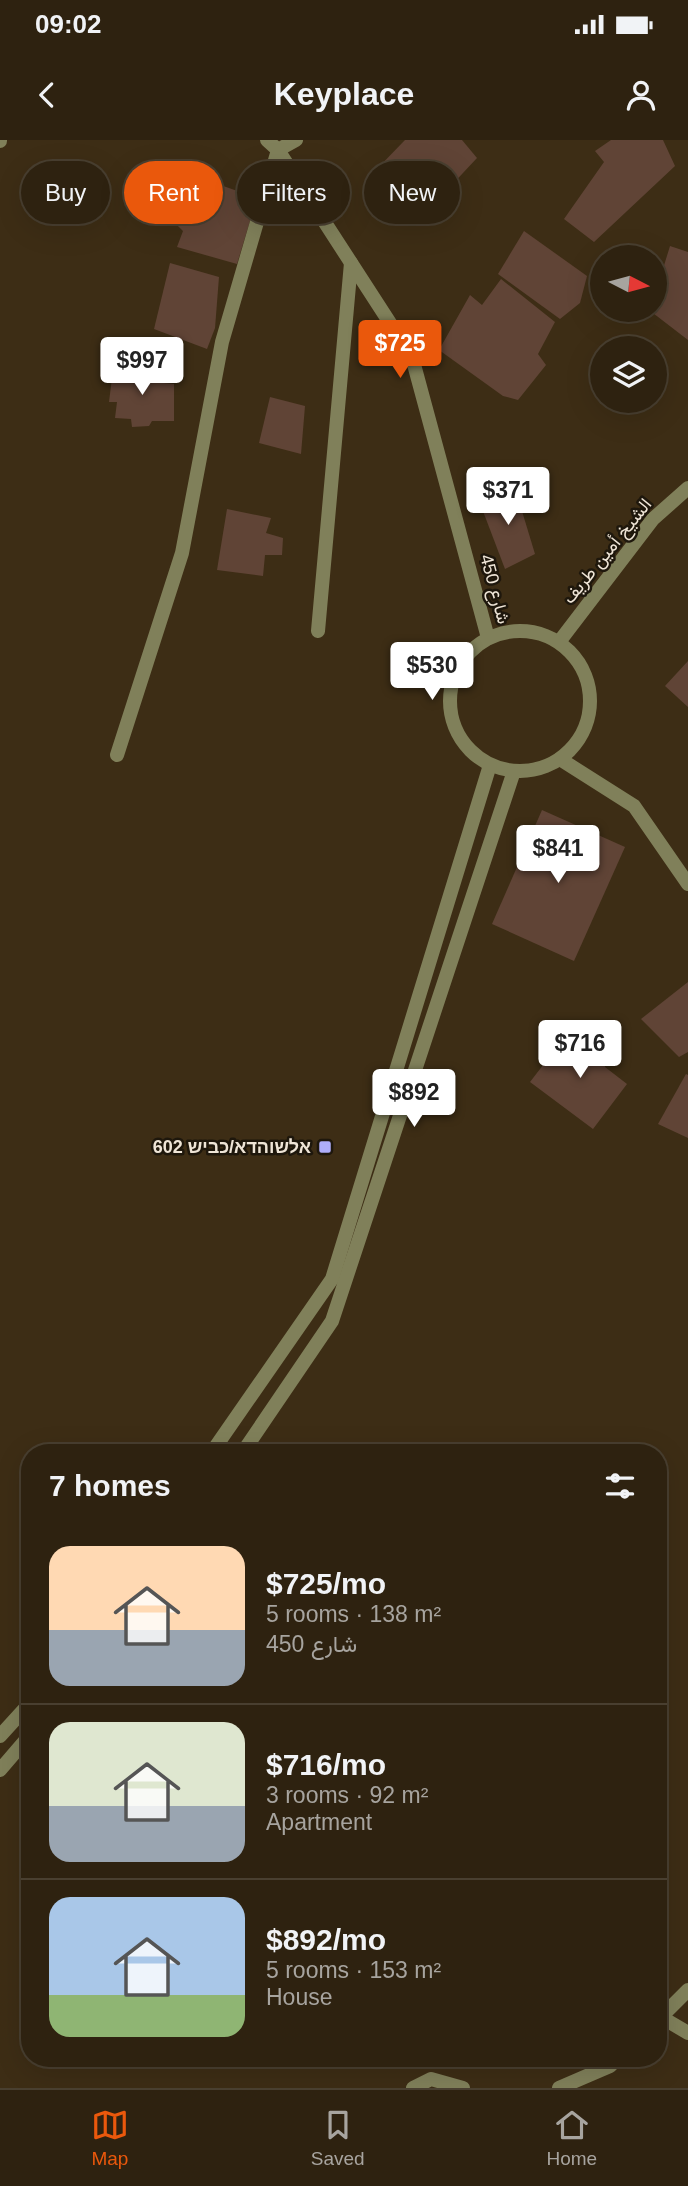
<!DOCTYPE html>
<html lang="en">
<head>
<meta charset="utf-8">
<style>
  :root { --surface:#2e2210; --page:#3a2f1e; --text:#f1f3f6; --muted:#a7a49f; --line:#493f30; --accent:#ea580c }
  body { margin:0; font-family:Arial,Vazirmatn,"Noto Sans Hebrew",sans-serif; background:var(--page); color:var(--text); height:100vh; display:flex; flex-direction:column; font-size:26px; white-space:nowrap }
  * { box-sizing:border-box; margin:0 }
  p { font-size:23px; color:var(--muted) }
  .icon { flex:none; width:38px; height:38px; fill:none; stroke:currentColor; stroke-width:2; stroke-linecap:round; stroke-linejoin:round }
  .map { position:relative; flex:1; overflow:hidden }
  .sheet { position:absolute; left:21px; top:1304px; width:646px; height:623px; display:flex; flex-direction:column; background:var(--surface); border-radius:28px; box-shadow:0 7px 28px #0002,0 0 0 2px var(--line) }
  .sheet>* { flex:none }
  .hud { position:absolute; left:21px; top:21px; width:648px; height:63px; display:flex; gap:14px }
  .needle { width:46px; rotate:96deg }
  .fabs { position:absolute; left:590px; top:105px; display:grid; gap:14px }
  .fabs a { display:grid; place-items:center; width:77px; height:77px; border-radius:50%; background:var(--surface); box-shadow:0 7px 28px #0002,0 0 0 2px var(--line); font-size:35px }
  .price { position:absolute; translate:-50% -60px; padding:0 16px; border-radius:7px; background:#fff; color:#222; font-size:23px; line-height:46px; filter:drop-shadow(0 2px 4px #0008) }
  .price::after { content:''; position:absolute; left:50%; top:42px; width:21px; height:16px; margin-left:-10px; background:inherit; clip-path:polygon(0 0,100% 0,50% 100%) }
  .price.on { background:var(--accent); color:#fff }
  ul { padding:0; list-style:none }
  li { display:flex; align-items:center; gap:21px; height:175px; padding:0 28px }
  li+li { border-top:2px solid var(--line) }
  li span { display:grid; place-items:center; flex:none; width:196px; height:140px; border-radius:21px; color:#555 }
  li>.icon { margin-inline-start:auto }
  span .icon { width:84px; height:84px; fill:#fffc; stroke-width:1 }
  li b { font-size:30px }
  h2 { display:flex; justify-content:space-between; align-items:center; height:84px; padding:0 28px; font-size:30px }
  .pill { padding:0 24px; border-radius:32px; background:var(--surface); box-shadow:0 7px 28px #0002,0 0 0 2px var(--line); font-size:24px; line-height:63px }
  .pill.on { background:var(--accent); color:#fff }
  .status { display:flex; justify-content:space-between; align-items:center; height:49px; padding:0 35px; background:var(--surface); direction:ltr }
  .status svg { height:19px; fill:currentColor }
  header { display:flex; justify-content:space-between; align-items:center; height:91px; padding:0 28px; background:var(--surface); font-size:32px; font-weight:700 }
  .tabs { display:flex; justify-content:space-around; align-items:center; height:98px; border-top:2px solid var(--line); background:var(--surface); font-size:19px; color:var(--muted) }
  .tabs a { display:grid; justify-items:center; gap:4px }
  .tabs .on { color:var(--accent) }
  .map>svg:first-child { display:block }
  .building { fill:#604436 }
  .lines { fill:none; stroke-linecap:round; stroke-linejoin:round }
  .minor { stroke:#80805a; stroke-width:14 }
  .tertiary { stroke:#80805a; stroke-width:14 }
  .poi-dot { fill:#afaefa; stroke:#1e170c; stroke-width:2.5 }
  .labels { text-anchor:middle; stroke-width:5; stroke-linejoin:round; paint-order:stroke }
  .street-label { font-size:18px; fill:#efe5d7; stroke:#1e170c }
  .poi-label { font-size:18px; font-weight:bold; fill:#efe5d7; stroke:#1e170c; text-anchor:end }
</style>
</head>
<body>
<div class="status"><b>09:02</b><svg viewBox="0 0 49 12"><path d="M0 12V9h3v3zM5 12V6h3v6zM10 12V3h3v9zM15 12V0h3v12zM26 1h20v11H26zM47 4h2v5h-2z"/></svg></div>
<header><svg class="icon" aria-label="back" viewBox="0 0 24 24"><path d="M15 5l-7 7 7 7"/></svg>Keyplace<svg class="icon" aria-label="person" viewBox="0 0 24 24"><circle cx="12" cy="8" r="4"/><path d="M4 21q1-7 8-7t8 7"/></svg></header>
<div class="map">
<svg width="688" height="1948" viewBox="0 0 688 1948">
  <rect width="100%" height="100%" fill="#3d2d15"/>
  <!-- building -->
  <g class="building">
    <polygon points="405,0 462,0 477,18 419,80 374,32"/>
    <polygon points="611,0 663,0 675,26 594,102 564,79 604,22 595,11"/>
    <polygon points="189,34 246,54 253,71 237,124 177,107 183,91 177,85"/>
    <polygon points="524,91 587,136 580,163 560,179 498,134"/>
    <polygon points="670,106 688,112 688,200 649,170 654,170 654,158"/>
    <polygon points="170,123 219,137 215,188 207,209 154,189"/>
    <polygon points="501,139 555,182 538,214 546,225 518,260 503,256 439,210 470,155 482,165"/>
    <polygon points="113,230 161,232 164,243 174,244 174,281 152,281 149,286 132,287 131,279 115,278 117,262 109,262"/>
    <polygon points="270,257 305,266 301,314 259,303"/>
    <polygon points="515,348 535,414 505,429 478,358"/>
    <polygon points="227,369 271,378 266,393 283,398 282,415 265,415 263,436 217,430"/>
    <polygon points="688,521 688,567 665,546"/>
    <polygon points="542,670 625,707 574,821 492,784"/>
    <polygon points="688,842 688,912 679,917 641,879"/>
    <polygon points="585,897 604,909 605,927 627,944 593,989 530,942 557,907"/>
    <polygon points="686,934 688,935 688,998 658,984"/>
  </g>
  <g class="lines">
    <!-- minor -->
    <g class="minor">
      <polyline points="0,1 0,0"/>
      <polyline points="318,491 351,123"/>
      <polyline points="117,615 182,413 222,202 278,10 296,0"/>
      <polyline points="560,619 634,666 688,744"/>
      <polyline points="661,1877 688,1893"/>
      <polyline points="658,1880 688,1850"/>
      <polyline points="413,1948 431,1939 463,1948"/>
      <polyline points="559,1948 610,1926 618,1918"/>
    </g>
    <!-- tertiary -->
    <g class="tertiary">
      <polyline points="267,0 278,10 412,217 488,498"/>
      <circle cx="520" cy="561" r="70"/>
      <polyline points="559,502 653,379 688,348"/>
      <polyline points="212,1312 332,1139 490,625"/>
      <polyline points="243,1312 332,1181 514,631"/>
      <polyline points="0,1596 30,1563"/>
      <polyline points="0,1630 30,1595"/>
    </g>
  </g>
  <!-- markers -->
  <rect class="poi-dot" x="318" y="1000" width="14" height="14" rx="3.5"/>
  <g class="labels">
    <!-- street labels -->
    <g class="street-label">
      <text transform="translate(607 411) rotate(-51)" y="6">الشيخ أمين طريف</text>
      <text transform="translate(495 449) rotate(75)" y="6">شارع 450</text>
    </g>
    <!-- poi labels -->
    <g class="poi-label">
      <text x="311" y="1013">אלשוהדא/כביש 602</text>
    </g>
  </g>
</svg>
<div class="fabs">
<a><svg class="needle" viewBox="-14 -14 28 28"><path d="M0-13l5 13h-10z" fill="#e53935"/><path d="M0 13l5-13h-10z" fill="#a7a49f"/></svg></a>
<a><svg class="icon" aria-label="layers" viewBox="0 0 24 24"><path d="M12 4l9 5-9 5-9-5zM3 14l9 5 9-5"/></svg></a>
</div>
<b class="price on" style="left:400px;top:240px">$725</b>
<b class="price" style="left:142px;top:257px">$997</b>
<b class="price" style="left:508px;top:387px">$371</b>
<b class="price" style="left:432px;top:562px">$530</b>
<b class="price" style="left:558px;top:745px">$841</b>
<b class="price" style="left:580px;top:940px">$716</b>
<b class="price" style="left:414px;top:989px">$892</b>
<div class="hud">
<a class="pill">Buy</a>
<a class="pill on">Rent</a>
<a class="pill">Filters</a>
<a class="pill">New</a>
</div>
<section class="sheet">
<h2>7 homes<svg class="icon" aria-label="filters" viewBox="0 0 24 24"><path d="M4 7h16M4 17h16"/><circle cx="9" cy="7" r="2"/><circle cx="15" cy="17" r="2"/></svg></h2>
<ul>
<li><span style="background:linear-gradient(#ffd9b3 60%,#9aa5b1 0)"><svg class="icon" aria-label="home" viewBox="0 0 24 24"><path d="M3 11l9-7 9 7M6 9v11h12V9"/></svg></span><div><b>$725/mo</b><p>5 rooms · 138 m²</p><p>شارع 450</p></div></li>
<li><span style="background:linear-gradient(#dfe7d0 60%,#9aa5b1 0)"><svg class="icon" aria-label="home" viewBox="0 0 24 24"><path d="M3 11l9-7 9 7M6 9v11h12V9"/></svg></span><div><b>$716/mo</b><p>3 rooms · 92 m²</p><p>Apartment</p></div></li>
<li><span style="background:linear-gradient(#a9c7e8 70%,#8fb573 0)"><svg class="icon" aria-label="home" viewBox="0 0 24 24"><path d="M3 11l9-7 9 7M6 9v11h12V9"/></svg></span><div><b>$892/mo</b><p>5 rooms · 153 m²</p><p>House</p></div></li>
</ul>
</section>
</div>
<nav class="tabs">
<a class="on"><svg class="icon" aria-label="map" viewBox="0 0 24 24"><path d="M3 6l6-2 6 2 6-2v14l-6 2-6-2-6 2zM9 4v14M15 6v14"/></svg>Map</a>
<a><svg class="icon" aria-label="saved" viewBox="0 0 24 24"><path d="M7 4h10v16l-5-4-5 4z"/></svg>Saved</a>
<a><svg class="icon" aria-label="home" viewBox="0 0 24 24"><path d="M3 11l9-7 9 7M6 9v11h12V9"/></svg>Home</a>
</nav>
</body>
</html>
